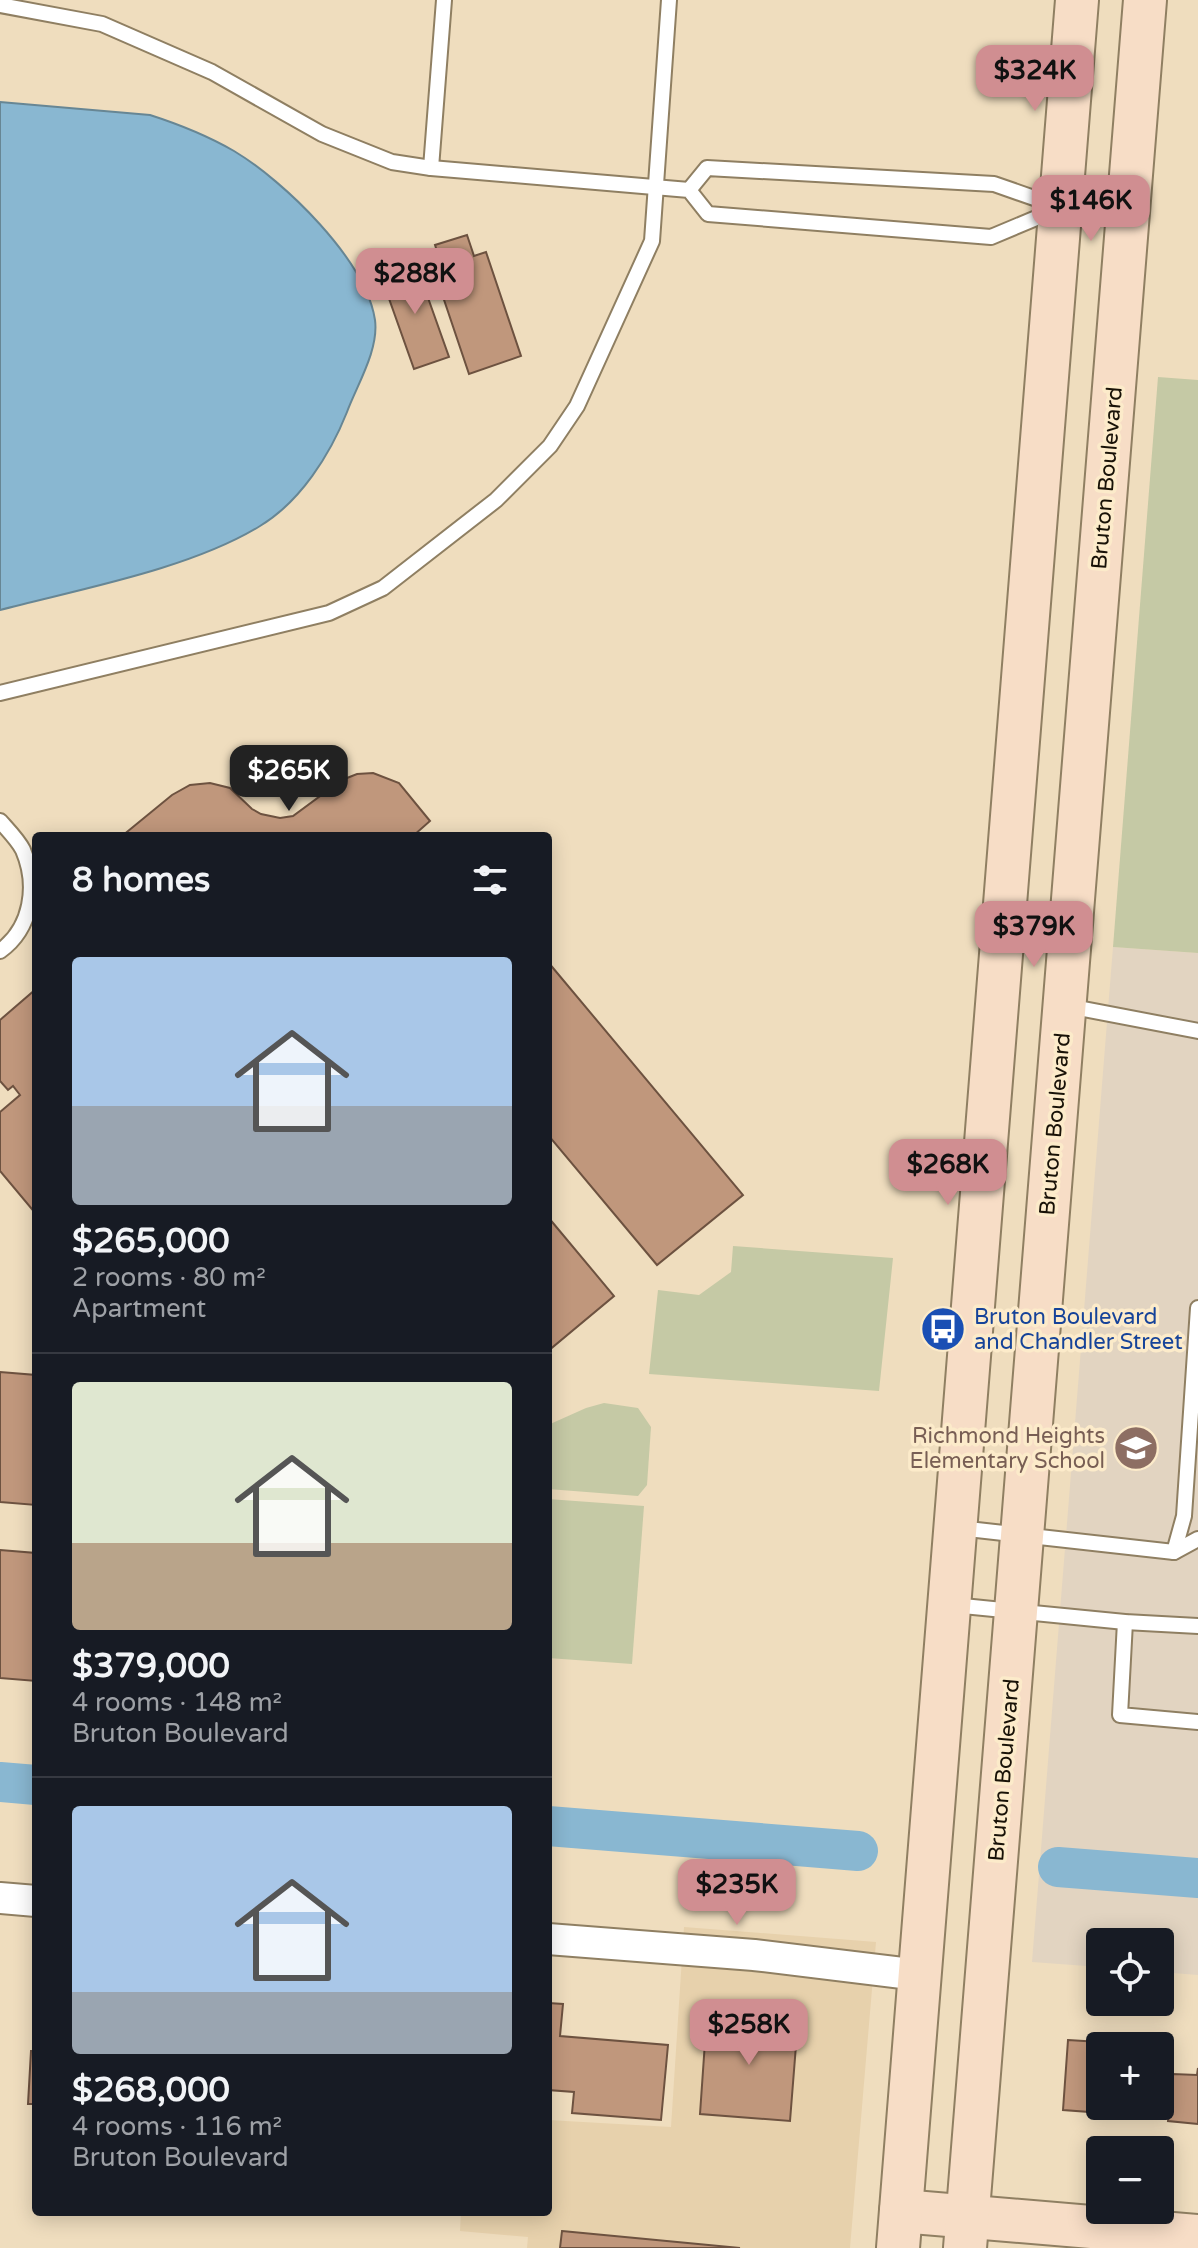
<!DOCTYPE html>
<html lang="en">
<head>
<meta charset="utf-8">
<style>
  :root { --surface:#171b24; --page:#242831; --text:#f1f3f6; --muted:#9ea1a6; --line:#363941; --accent:#d08e91 }
  body { margin:0; font-family:"Varela Round",sans-serif; background:var(--page); color:var(--text); height:100vh; display:flex; flex-direction:column; font-size:30px; white-space:nowrap }
  * { box-sizing:border-box; margin:0 }
  p { font-size:26px; color:var(--muted) }
  .icon { flex:none; width:44px; height:44px; fill:none; stroke:currentColor; stroke-width:2; stroke-linecap:round; stroke-linejoin:round }
  .map { position:relative; flex:1; overflow:hidden }
  .sheet { position:absolute; left:32px; top:832px; width:520px; height:1384px; display:flex; flex-direction:column; background:var(--surface); border-radius:8px; box-shadow:0 4px 20px #0003 }
  .sheet>* { flex:none }
  .buttons { position:absolute; left:1086px; top:1928px; display:grid; gap:16px }
  .buttons a { display:grid; place-items:center; width:88px; height:88px; border-radius:8px; background:var(--surface); box-shadow:0 4px 20px #0003; font-size:40px }
  .price { position:absolute; translate:-50% -68px; padding:0 18px; border-radius:16px; background:var(--accent); color:#111; font-size:26px; line-height:52px; filter:drop-shadow(0 2px 4px #0008) }
  .price::after { content:''; position:absolute; left:50%; top:48px; width:24px; height:18px; margin-left:-12px; background:inherit; clip-path:polygon(0 0,100% 0,50% 100%) }
  .price.current { background:#222; color:#fff }
  ul { padding:0; list-style:none }
  li { display:grid; align-content:center; gap:16px; height:424px; padding:0 40px }
  li+li { border-top:2px solid var(--line) }
  li span { display:grid; place-items:center; height:248px; border-radius:8px; color:#555 }
  li>.icon { margin-inline-start:auto }
  span .icon { width:144px; height:144px; fill:#fffc; stroke-width:1 }
  li b { font-size:34px }
  h2 { display:flex; justify-content:space-between; align-items:center; height:96px; padding:0 40px; font-size:34px }
  .map>svg:first-child { display:block }
  .built { fill:#e7d1ac }
  .education { fill:#e2d4c1 }
  .green { fill:#c5c9a5 }
  .water { fill:#89b7d1; stroke:#678694; stroke-width:2 }
  .lines { fill:none; stroke-linecap:round; stroke-linejoin:round }
  .canal { stroke:#89b7d1; stroke-width:40 }
  .building { fill:#c0977c; stroke:#6d5240; stroke-width:2 }
  .lane-casing { stroke:#8f7f62; stroke-width:18 }
  .street-casing { stroke:#8f7f62; stroke-width:34 }
  .secondary-casing { stroke:#8f7f62; stroke-width:46 }
  .lane { stroke:#fff; stroke-width:14 }
  .street { stroke:#fff; stroke-width:30 }
  .secondary { stroke:#f7ddc6; stroke-width:42 }
  .labels { text-anchor:middle; stroke-width:7; stroke-linejoin:round; paint-order:stroke }
  .street-label { font-size:22px; fill:#181207; stroke:#fcebca }
  .transit-label { font-size:22px; fill:#164399; stroke:#fcebca; text-anchor:start }
  .education-label { font-size:22px; fill:#785e54; stroke:#fcebca; text-anchor:end }
</style>
</head>
<body>
<div class="map">
<svg width="1198" height="2248" viewBox="0 0 1198 2248">
  <rect width="100%" height="100%" fill="#efddbe"/>
  <!-- built -->
  <polygon class="built" points="684,1927 876,1942 850,2248 527,2248 528,2237 460,2231 461,2212 548,2212 548,2120 671,2127"/>
  <!-- education -->
  <polygon class="education" points="1113,947 1198,953 1198,1975 1160,1972 1160,1942 1100,1942 1100,1967 1032,1962"/>
  <!-- green -->
  <g class="green">
    <polygon points="1158,377 1198,380 1198,953 1113,947"/>
    <polygon points="733,1246 893,1258 879,1391 649,1374 658,1290 699,1295 731,1272"/>
    <polygon points="604,1403 638,1408 651,1427 647,1485 638,1496 548,1489 548,1425 586,1408"/>
    <polygon points="548,1499 644,1506 632,1664 548,1658"/>
  </g>
  <!-- water -->
  <path class="water" d="M0 102 150 115C178 124 208 136 234 151 284 181 366 260 375 320 379 350 357 385 347 412 330 455 300 502 260 526 190 569 80 589 0 610Z"/>
  <g class="lines">
    <!-- canal -->
    <g class="canal">
      <polyline points="0,1782 36,1785"/>
      <polyline points="548,1826 858,1851"/>
      <polyline points="1058,1867 1198,1878"/>
    </g>
  </g>
  <!-- building -->
  <g class="building">
    <polygon points="467,235 474,256 486,252 521,356 469,374 434,270 442,267 435,245"/>
    <polygon points="416,264 449,357 414,369 381,276"/>
    <polygon points="373,773 399,783 430,821 413,836 122,836 172,795 190,785 210,783 230,788 252,809 261,814 280,818 293,816 342,780 357,774"/>
    <polygon points="548,962 743,1195 657,1265 548,1135"/>
    <polygon points="36,989 36,1214 0,1171 0,1112 20,1095 13,1086 8,1090 0,1081 0,1020"/>
    <polygon points="548,1217 614,1296 548,1351"/>
    <polygon points="0,1372 36,1375 36,1505 0,1502"/>
    <polygon points="0,1550 36,1553 36,1681 0,1678"/>
    <polygon points="548,2003 563,2004 560,2036 668,2045 661,2120 572,2113 574,2092 548,2090"/>
    <polygon points="707,2013 798,2020 790,2121 700,2114"/>
    <polygon points="1068,2040 1148,2045 1100,2046 1100,2106 1144,2106 1143,2116 1063,2110"/>
    <polygon points="31,2051 36,2051 36,2104 28,2104"/>
    <polygon points="1198,2068 1198,2124 1168,2121 1173,2074 1197,2075"/>
    <polygon points="562,2231 740,2248 560,2248"/>
  </g>
  <g class="lines">
    <!-- lane casing -->
    <g class="lane-casing">
      <g id="lane">
        <polyline points="0,5 102,24 212,72 322,134 392,162 431,168 689,190 708,214 991,237 1053,211"/>
        <polyline points="431,168 444,0"/>
        <polyline points="689,190 707,168 994,184 1057,206"/>
        <polyline points="0,693 329,613 383,588 496,500 550,446 577,406 652,241 669,0"/>
        <path d="M0 821C8 830 18 840 23 850 38 885 32 928 0 951"/>
        <polyline points="1068,1006 1198,1031"/>
        <polyline points="959,1528 1174,1552 1198,1539"/>
        <polyline points="1174,1552 1184,1516 1198,1308"/>
        <polyline points="953,1605 1125,1622 1198,1626"/>
        <polyline points="1125,1622 1120,1715 1198,1722"/>
      </g>
    </g>
    <!-- street casing -->
    <g class="street-casing">
      <g id="street">
        <polyline points="0,1898 36,1901"/>
        <polyline points="548,1939 754,1955 919,1975"/>
      </g>
    </g>
    <!-- secondary casing -->
    <g class="secondary-casing">
      <g id="secondary">
        <polyline points="901,2211 1198,2236"/>
        <polyline points="898,2248 1077,0"/>
        <polyline points="965,2248 1145,0"/>
      </g>
    </g>
    <!-- lane -->
    <use href="#lane" class="lane"/>
    <!-- street -->
    <use href="#street" class="street"/>
    <!-- secondary -->
    <use href="#secondary" class="secondary"/>
  </g>
  <!-- icons -->
  <defs>
    <g id="bus-disc" transform="scale(2.3)"><circle r="9.5" fill="#1a4fb4" stroke="#fcebca"/><path d="M-5-6H5V4H4V6H2V4H-2V6H-4V4H-5ZM-3.5-4V0h7V-4ZM-3.5 1.2v1.5H-2V1.2ZM2 1.2v1.5H3.5V1.2Z" fill="#fff"/></g>
    <g id="school-disc" transform="scale(2.3)"><circle r="9.5" fill="#8d6e63" stroke="#fcebca"/><path d="M0-5L7-2L0 1L-7-2ZM-4 1L0 2.5L4 1V4Q0 6-4 4Z" fill="#fff"/></g>
  </defs>
  <g fill-rule="evenodd">
    <use href="#bus-disc" x="943" y="1329"/>
    <use href="#school-disc" x="1136" y="1448"/>
  </g>
  <g class="labels">
    <!-- street labels -->
    <g class="street-label">
      <text transform="translate(1106 478) rotate(-85)" y="8">Bruton Boulevard</text>
      <text transform="translate(1054 1124) rotate(-85)" y="8">Bruton Boulevard</text>
      <text transform="translate(1003 1770) rotate(-85)" y="8">Bruton Boulevard</text>
    </g>
    <!-- transit labels -->
    <g class="transit-label">
      <text x="974" y="1324">Bruton Boulevard<tspan x="974" dy="25">and Chandler Street</tspan></text>
    </g>
    <!-- education labels -->
    <g class="education-label">
      <text x="1105" y="1443">Richmond Heights<tspan x="1105" dy="25">Elementary School</tspan></text>
    </g>
  </g>
</svg>
<div class="buttons">
<a><svg class="icon" aria-label="locate" viewBox="0 0 24 24"><circle cx="12" cy="12" r="6"/><path d="M12 2v4M12 18v4M2 12h4M18 12h4"/></svg></a>
<a>+</a>
<a>−</a>
</div>
<b class="price" style="left:1035px;top:113px">$324K</b>
<b class="price" style="left:1091px;top:243px">$146K</b>
<b class="price" style="left:415px;top:316px">$288K</b>
<b class="price current" style="left:289px;top:813px">$265K</b>
<b class="price" style="left:1034px;top:969px">$379K</b>
<b class="price" style="left:948px;top:1207px">$268K</b>
<b class="price" style="left:737px;top:1927px">$235K</b>
<b class="price" style="left:749px;top:2067px">$258K</b>
<section class="sheet">
<h2>8 homes<svg class="icon" aria-label="filters" viewBox="0 0 24 24"><path d="M4 7h16M4 17h16"/><circle cx="9" cy="7" r="2"/><circle cx="15" cy="17" r="2"/></svg></h2>
<ul>
<li><span style="background:linear-gradient(#a9c7e8 60%,#9aa5b1 0)"><svg class="icon" aria-label="home" viewBox="0 0 24 24"><path d="M3 11l9-7 9 7M6 9v11h12V9"/></svg></span><div><b>$265,000</b><p>2 rooms · 80 m²</p><p>Apartment</p></div></li>
<li><span style="background:linear-gradient(#dfe7d0 65%,#b9a48a 0)"><svg class="icon" aria-label="home" viewBox="0 0 24 24"><path d="M3 11l9-7 9 7M6 9v11h12V9"/></svg></span><div><b>$379,000</b><p>4 rooms · 148 m²</p><p>Bruton Boulevard</p></div></li>
<li><span style="background:linear-gradient(#a9c7e8 75%,#9aa5b1 0)"><svg class="icon" aria-label="home" viewBox="0 0 24 24"><path d="M3 11l9-7 9 7M6 9v11h12V9"/></svg></span><div><b>$268,000</b><p>4 rooms · 116 m²</p><p>Bruton Boulevard</p></div></li>
</ul>
</section>
</div>
</body>
</html>
